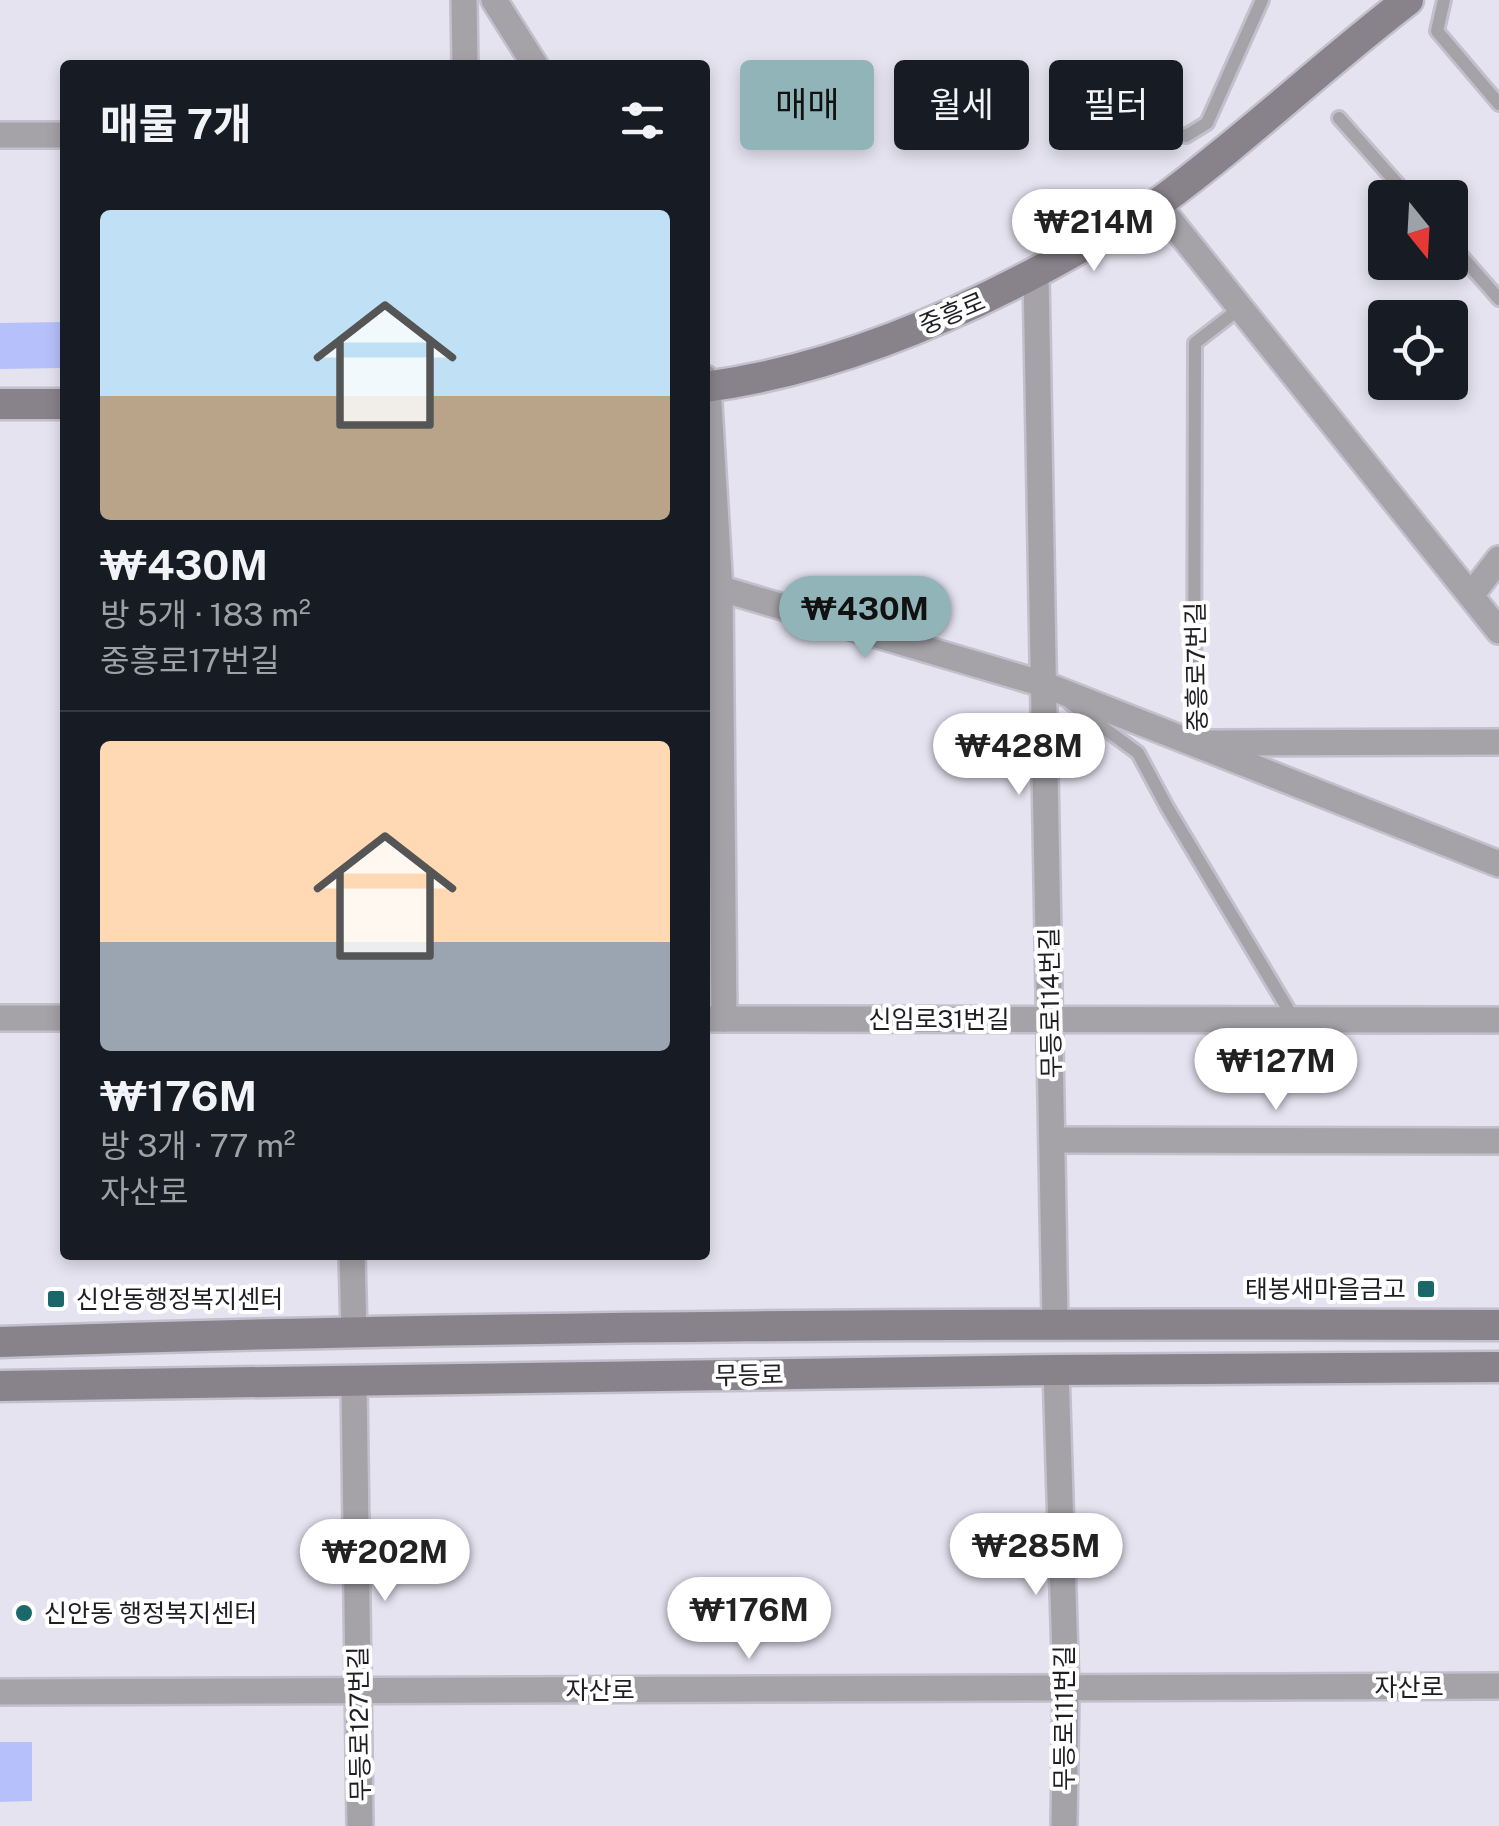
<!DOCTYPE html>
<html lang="ko">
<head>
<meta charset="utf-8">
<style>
  :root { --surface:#171b24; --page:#20242c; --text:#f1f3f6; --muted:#9ea1a6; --line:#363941; --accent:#90b4b7 }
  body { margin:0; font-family:"Public Sans","Noto Sans KR",sans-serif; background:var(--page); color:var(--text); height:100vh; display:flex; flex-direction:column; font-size:38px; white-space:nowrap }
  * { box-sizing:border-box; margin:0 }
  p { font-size:32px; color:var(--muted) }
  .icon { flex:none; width:55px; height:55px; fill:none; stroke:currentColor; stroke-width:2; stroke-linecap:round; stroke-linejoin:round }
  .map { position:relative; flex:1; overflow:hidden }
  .side { position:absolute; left:60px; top:60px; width:650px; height:1200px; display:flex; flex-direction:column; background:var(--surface); border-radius:10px; box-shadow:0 5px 15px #0003 }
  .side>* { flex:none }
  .banner { position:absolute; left:740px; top:60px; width:608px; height:90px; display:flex; gap:20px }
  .needle { width:65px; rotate:162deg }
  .fabs { position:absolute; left:1368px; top:180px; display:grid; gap:20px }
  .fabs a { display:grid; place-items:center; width:100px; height:100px; border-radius:10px; background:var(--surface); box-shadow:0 5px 15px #0003; font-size:50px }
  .price { position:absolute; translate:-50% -85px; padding:0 22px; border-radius:35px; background:#fff; color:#222; font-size:32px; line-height:65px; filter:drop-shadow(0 2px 5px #0008) }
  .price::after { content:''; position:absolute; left:50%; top:60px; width:30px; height:22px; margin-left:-15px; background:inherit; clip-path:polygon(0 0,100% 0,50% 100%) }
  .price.on { background:var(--accent); color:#111 }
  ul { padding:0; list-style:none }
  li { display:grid; align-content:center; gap:20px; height:530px; padding:0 40px }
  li+li { border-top:2px solid var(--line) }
  li span { display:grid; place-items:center; height:310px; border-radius:10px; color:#555 }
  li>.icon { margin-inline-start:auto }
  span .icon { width:180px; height:180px; fill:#fffc; stroke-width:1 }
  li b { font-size:42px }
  h2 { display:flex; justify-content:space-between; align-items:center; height:120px; padding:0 40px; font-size:42px }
  .tag { padding:0 35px; border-radius:10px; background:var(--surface); box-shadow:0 5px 15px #0003; font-size:35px; line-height:90px }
  .tag.on { background:var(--accent); color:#111 }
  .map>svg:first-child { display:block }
  .building { fill:#b6c0fb }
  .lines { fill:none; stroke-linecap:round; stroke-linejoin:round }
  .lane-casing { stroke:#c2c0cc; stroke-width:18 }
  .street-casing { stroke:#c2c0cc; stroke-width:30 }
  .secondary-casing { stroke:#c2c0cc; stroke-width:35 }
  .lane { stroke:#a6a3a8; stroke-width:12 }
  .street { stroke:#a6a3a8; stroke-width:25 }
  .secondary { stroke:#88828a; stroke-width:30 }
  .poi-dot { fill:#1a686a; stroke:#fff; stroke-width:4 }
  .labels { text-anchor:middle; stroke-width:8; stroke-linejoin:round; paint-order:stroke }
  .street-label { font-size:25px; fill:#201e23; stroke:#fff }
  .poi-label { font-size:25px; fill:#201e23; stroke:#fff; text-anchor:start }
</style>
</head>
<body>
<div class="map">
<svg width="1499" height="1826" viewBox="0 0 1499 1826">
  <rect width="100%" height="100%" fill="#e6e3f1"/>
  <!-- building -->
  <g class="building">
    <polygon points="65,322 65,368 0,369 0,323"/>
    <polygon points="0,1742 32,1742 32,1801 0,1802"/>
  </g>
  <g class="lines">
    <!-- lane casing -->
    <g class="lane-casing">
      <g id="lane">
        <polyline points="1444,0 1437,31 1499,104"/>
        <polyline points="1339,118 1410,198"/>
        <polyline points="1161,129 1186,136 1207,123 1262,0"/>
        <polyline points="1450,243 1499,299"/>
        <polyline points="1070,703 1138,753 1167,807 1294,1019"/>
        <polyline points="1194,743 1195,343 1239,309"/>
      </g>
    </g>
    <!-- street casing -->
    <g class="street-casing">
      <g id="street">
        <polyline points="464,0 465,65"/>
        <polyline points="494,0 535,65"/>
        <polyline points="0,135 65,135"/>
        <polyline points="1157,204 1499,631"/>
        <polyline points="1036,274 1055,1322"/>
        <polyline points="705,378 708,387 720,590 724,1019"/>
        <polyline points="705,584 1043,684 1499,864"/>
        <polyline points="1472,594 1499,559"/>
        <polyline points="1209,743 1499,742"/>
        <polyline points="0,1018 65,1018"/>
        <polyline points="705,1019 1499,1020"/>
        <polyline points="1052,1140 1499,1141"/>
        <polyline points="352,1255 354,1332"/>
        <polyline points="1056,1370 1066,1688 1064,1826"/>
        <polyline points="354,1382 360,1826"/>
        <polyline points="0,1692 1499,1686"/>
      </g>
    </g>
    <!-- secondary casing -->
    <g class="secondary-casing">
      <g id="secondary">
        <path d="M705 387C840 369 971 311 1087 244 1111 230 1138 218 1160 202 1246 139 1323 65 1408 0"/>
        <polyline points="0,404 65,404"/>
        <path d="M0 1342C499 1325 999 1323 1499 1325"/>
        <polyline points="0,1386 1056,1370 1499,1367"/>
      </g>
    </g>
    <!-- lane -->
    <use href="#lane" class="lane"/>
    <!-- street -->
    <use href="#street" class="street"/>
    <!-- secondary -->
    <use href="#secondary" class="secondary"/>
  </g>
  <!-- markers -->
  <g class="poi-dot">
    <rect x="1416" y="1279" width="20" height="20" rx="5"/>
    <rect x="46" y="1289" width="20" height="20" rx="5"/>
    <circle cx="24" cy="1613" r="10"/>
  </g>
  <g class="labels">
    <!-- street labels -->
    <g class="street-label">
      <text transform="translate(952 313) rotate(-23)" y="9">중흥로</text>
      <text transform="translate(1196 667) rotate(-91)" y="9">중흥로7번길</text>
      <text transform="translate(1050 1003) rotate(-91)" y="9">무등로114번길</text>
      <text x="939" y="1028">신임로31번길</text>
      <text transform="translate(749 1375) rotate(-1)" y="9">무등로</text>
      <text x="1409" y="1696">자산로</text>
      <text x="600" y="1699">자산로</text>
      <text transform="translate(1064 1718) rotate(-90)" y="9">무등로111번길</text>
      <text transform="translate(359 1724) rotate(-91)" y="9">무등로127번길</text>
    </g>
    <!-- poi labels -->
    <g class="poi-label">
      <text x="1406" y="1298" text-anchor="end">태봉새마을금고</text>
      <text x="76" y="1308">신안동행정복지센터</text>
      <text x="44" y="1622">신안동 행정복지센터</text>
    </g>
  </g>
</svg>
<div class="fabs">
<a><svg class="needle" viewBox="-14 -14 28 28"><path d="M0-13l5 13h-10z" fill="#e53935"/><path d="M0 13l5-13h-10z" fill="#9ea1a6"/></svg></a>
<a><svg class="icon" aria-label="locate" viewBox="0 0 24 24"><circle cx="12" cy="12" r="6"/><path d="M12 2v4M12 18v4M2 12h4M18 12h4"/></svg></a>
</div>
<b class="price" style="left:1094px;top:274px">₩214M</b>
<b class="price on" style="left:865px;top:661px">₩430M</b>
<b class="price" style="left:1019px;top:798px">₩428M</b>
<b class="price" style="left:1276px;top:1113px">₩127M</b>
<b class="price" style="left:1036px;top:1598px">₩285M</b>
<b class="price" style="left:385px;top:1604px">₩202M</b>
<b class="price" style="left:749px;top:1662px">₩176M</b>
<div class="banner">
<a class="tag on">매매</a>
<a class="tag">월세</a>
<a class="tag">필터</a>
</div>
<section class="side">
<h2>매물 7개<svg class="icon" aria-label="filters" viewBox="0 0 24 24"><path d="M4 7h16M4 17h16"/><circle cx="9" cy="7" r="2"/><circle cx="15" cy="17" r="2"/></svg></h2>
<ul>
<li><span style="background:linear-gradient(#bfe0f5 60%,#b9a48a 0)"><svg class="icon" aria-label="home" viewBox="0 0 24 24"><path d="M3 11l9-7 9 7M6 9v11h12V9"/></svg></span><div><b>₩430M</b><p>방 5개 · 183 m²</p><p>중흥로17번길</p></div></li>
<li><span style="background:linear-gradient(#ffd9b3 65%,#9aa5b1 0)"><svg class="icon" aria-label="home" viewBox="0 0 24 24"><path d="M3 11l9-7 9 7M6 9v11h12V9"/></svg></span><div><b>₩176M</b><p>방 3개 · 77 m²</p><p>자산로</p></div></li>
</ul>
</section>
</div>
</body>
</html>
